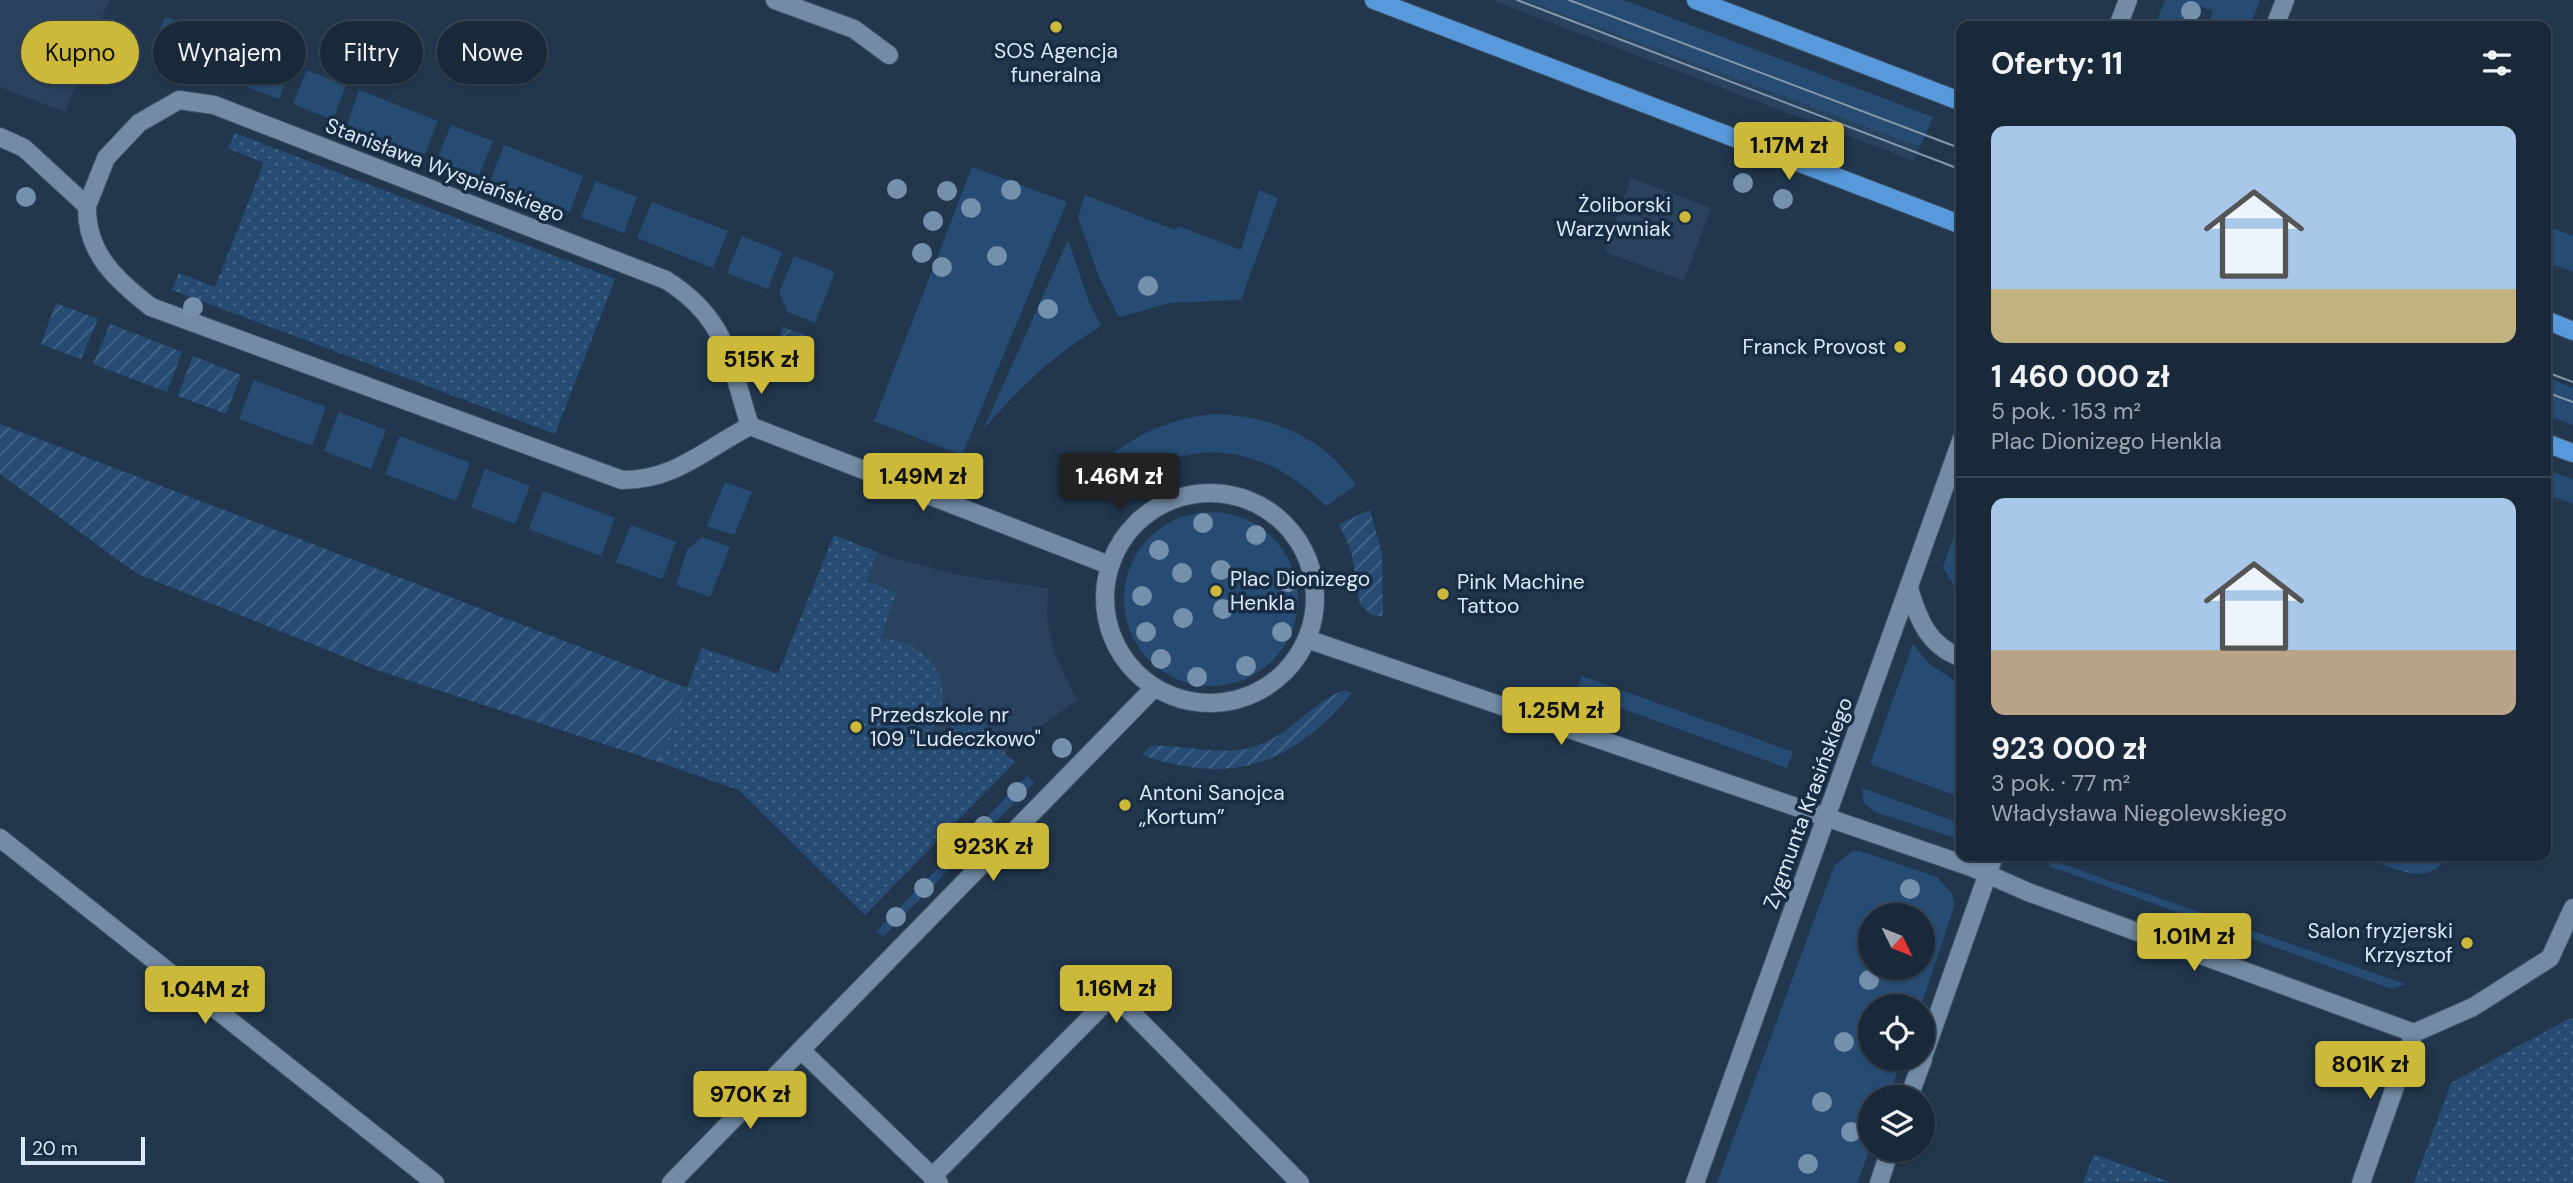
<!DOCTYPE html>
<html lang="pl">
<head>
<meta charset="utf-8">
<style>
  :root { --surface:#1a293a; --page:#273545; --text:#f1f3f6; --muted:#9fa6af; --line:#384554; --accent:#ccb939 }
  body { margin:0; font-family:"DM Sans",sans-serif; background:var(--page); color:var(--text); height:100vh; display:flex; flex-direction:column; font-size:26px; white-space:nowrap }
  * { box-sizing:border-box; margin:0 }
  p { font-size:23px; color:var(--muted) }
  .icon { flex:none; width:38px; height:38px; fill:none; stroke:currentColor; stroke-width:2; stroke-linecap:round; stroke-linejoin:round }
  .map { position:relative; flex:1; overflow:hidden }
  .details { position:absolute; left:1956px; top:21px; width:595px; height:840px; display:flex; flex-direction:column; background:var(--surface); border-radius:14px; box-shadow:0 2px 5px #0004,0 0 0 2px var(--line) }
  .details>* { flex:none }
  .banner { position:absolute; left:21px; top:21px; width:665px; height:63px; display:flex; gap:14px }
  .needle { width:46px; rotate:133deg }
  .tools { position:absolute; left:1858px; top:903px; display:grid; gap:14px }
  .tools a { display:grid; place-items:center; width:77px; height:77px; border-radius:50%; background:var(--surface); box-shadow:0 2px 5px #0004,0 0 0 2px var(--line); font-size:35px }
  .scale { position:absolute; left:21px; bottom:18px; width:124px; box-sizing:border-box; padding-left:7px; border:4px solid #dbe8f7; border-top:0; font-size:19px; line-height:24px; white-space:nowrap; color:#dbe8f7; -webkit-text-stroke:5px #182d43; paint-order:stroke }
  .price { position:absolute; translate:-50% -60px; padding:0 16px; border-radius:7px; background:var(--accent); color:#111; font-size:23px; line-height:46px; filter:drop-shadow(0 2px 4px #0008) }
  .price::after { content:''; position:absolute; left:50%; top:42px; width:21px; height:16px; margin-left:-10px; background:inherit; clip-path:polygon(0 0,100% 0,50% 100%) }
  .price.selected { background:#222; color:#fff }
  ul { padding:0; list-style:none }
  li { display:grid; align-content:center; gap:14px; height:371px; padding:0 35px }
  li+li { border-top:2px solid var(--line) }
  li span { display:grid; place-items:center; height:217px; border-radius:14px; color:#555 }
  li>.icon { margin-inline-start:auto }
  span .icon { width:126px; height:126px; fill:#fffc; stroke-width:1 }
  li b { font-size:30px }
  h2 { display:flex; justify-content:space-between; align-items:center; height:84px; padding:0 35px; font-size:30px }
  .chip { padding:0 24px; border-radius:32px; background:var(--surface); box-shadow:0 2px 5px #0004,0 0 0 2px var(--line); font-size:24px; line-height:63px }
  .chip.selected { background:var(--accent); color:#111 }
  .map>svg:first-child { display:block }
  .built { fill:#29435f }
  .grass { fill:#274c73; fill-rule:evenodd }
  .forest { fill:url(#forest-crowns) }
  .park { fill:url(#park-dots) }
  .garden { fill:url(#garden-furrows) }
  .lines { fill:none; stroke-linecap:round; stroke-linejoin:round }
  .minor-casing { stroke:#405366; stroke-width:20 }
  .major-casing { stroke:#405366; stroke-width:20 }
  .minor { stroke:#738ca6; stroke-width:18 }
  .major { stroke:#5799db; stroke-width:18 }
  .tram { stroke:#8697aa; stroke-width:2 }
  .tree { fill:#7590ad }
  .poi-dot { fill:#ccb939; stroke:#182d43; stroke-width:2.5 }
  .labels { text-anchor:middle; stroke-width:7; stroke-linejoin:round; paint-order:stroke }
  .poi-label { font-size:21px; fill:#dbe8f7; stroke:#182d43; text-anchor:start }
  .street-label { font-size:21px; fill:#dbe8f7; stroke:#182d43 }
</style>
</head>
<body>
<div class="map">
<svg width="2573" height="1183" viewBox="0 0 2573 1183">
  <defs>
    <pattern id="forest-crowns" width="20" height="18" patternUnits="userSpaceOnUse" patternTransform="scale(1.75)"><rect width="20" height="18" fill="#274c73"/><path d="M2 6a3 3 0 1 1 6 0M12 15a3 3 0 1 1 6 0" fill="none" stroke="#466688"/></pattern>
    <pattern id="park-dots" width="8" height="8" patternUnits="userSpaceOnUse" patternTransform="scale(1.75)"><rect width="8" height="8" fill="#274c73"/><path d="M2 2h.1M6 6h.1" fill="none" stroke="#466688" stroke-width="1.8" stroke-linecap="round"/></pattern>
    <pattern id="garden-furrows" width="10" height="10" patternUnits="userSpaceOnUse" patternTransform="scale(1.75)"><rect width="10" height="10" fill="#274c73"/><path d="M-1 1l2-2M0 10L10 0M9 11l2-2" fill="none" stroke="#466688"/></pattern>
  </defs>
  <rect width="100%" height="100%" fill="#22374e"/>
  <!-- built -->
  <g class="built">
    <polygon points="0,0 109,0 65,112 0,87"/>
    <polygon points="1492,0 1525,0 1920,147 1914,161"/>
    <polygon points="1631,178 1711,208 1684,281 1605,252"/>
    <polygon points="834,535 887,556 958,575 1048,588 1047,619 1055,655 1077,700 1004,753 1015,762 865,915 739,790 659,762 702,648 778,674"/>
  </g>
  <!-- grass -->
  <g class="grass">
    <polygon points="1525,0 1624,0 1933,117 1920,147"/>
    <polygon points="2165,0 2260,0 2250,26 2208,26 2213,11 2197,5 2189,26 2176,26 2158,19"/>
    <polygon points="165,17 203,30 189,64 152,50"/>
    <polygon points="217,36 292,64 279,99 204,70"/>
    <polygon points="307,70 346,85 333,120 293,104"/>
    <polygon points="359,90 438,121 424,156 347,125"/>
    <polygon points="451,125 493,141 478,177 437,160"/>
    <polygon points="504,145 583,176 570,212 490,181"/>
    <polygon points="972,167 1067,202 962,455 874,421"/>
    <polygon points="596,181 637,197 624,233 581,217"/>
    <polygon points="1259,190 1278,198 1241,300 1170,303 1119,317 1099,277 1078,217 1085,195 1175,230 1178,226 1241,250"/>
    <polygon points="652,202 728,231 713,268 637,238"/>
    <polygon points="2546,226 2573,236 2573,272 2546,262"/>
    <polygon points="742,236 782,252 768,289 727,273"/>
    <path d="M1068 240 1089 302 1101 326C1054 354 1019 388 983 430Z"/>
    <polygon points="794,256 835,272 815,323 788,312 779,293"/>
    <polygon points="2546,377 2573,388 2573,425 2546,415"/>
    <polygon points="254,380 326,407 312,446 239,419"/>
    <polygon points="339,412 386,430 371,469 324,451"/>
    <path d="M1214 414C1271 416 1323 436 1356 485L1326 506C1260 439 1178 434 1107 496L1079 486C1117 444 1157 420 1214 414Z"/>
    <polygon points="400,436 470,463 456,501 385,474"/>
    <polygon points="485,469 530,486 515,524 471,507"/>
    <polygon points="2546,469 2573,480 2573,504 2546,494"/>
    <polygon points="725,482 752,492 734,535 707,526"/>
    <polygon points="543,491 615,518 601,556 529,529"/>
    <polygon points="1962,512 1962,600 1943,567"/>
    <circle cx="1211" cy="599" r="87"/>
    <polygon points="631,525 676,542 662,579 616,562"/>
    <polygon points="702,537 730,547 710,597 676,585 687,550"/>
    <polygon points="1913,644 1928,663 1962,686 1962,798 1870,764"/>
    <polygon points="1582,676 1793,752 1787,768 1576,692"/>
    <polygon points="1027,776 1034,783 883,937 877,931"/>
    <polygon points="1862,788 1962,824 1962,840 1875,812 1864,803"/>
    <path d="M1852 851H1860L1937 877 1951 892 1955 904 1921 1006H1871V1059H1902L1888 1097H1871V1146L1857 1183H1717L1834 866ZM1923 915V968H1871V915Z"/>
    <polygon points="2051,860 2405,984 2392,989 2049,866"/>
  </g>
  <!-- forest -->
  <path class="forest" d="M2363 856H2448C2428 890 2390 866 2363 856Z"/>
  <!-- park -->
  <g class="park">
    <polygon points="235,133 615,279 555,434 172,290 179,273 215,287 264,163 228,148"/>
    <path d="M834 535 877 552 866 581 896 593 881 638C919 641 952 670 940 712 937 724 929 735 922 745L928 752 957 720 980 711C989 731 997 749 1015 762L865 915 739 790 659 762 702 648 778 674Z"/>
    <polygon points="2570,1018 2573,1019 2573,1183 2414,1183 2451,1083"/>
    <polygon points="2094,1154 2170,1182 2083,1183"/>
  </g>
  <!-- garden -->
  <g class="garden">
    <polygon points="56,303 98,319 81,359 41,344"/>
    <polygon points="110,324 182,352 167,392 93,364"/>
    <polygon points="783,327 810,337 792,382 771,374 770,362"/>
    <polygon points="193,356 241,375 226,414 178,396"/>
    <polygon points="0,424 687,688 659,762 374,669 136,573 0,474"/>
    <polygon points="1370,510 1382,554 1383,617 1370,614 1360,604 1351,550 1339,524"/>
    <path d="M1344 690 1352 693C1291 765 1233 786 1142 755L1150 746C1184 744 1219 757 1253 747 1289 737 1310 703 1344 690Z"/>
  </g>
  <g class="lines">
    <!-- minor casing -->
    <g class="minor-casing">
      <g id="minor">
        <polyline points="775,0 854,29 889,55"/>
        <polyline points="2118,26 2128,0"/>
        <polyline points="2275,26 2285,0"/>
        <path d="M0 137 24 148 87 206C86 253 116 280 151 307L622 480C676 480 705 449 750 426 729 361 728 319 666 280L214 105 179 100 139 123 106 158 87 206"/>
        <polyline points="750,426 1109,565"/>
        <circle cx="1210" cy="598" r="105"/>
        <path d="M1909 588C1918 619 1928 646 1962 658"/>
        <polyline points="1307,639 1971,867 2028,892 2414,1033"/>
        <polyline points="0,838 435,1183"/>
        <polyline points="2414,1033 2473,1007 2550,958 2573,908"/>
        <polyline points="802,1051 939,1183"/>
        <polyline points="1923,1057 1994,856"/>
        <polyline points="1909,1097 1923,1059"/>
        <polyline points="932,1177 1111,997 1122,1003 1300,1183"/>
        <polyline points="671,1183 1154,688"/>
        <polyline points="1695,1183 1962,438"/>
        <polyline points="1879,1183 1890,1150"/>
        <polyline points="2361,1183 2414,1033"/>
      </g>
    </g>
    <!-- major casing -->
    <g class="major-casing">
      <g id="major">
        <polyline points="1374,0 1962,225"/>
        <polyline points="1696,0 1962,102"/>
        <polyline points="2546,320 2573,331"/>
        <polyline points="2546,443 2573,453"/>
      </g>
    </g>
    <!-- minor -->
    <use href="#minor" class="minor"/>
    <!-- major -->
    <use href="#major" class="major"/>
    <!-- tram -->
    <g class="tram">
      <polyline points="1517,0 1962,170"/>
      <polyline points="1569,0 1962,149"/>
      <polyline points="2546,372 2573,382"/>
      <polyline points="2546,392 2573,402"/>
    </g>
  </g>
  <!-- trees -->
  <g class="tree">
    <circle cx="2191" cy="11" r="10"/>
    <circle cx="1743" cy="183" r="10"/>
    <circle cx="897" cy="189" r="10"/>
    <circle cx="1011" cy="190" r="10"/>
    <circle cx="947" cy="191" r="10"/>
    <circle cx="26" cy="197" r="10"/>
    <circle cx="1783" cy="199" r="10"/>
    <circle cx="971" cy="208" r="10"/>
    <circle cx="933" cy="221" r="10"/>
    <circle cx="922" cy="253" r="10"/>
    <circle cx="997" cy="256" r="10"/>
    <circle cx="942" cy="267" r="10"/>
    <circle cx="1148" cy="286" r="10"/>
    <circle cx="193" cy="307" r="10"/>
    <circle cx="1048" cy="309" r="10"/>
    <circle cx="1203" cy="523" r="10"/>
    <circle cx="1256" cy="535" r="10"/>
    <circle cx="1159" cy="550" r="10"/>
    <circle cx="1221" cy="570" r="10"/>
    <circle cx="1182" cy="573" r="10"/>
    <circle cx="1288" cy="582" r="10"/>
    <circle cx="1142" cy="596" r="10"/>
    <circle cx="1223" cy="609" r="10"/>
    <circle cx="1183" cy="618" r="10"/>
    <circle cx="1146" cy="632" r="10"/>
    <circle cx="1282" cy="632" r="10"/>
    <circle cx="1161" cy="659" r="10"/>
    <circle cx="1246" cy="666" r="10"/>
    <circle cx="1197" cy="677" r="10"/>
    <circle cx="1062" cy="748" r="10"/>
    <circle cx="1017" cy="792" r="10"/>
    <circle cx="984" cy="826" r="10"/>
    <circle cx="956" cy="854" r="10"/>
    <circle cx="924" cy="888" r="10"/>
    <circle cx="1910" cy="889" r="10"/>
    <circle cx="896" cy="917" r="10"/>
    <circle cx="1869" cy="980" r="10"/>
    <circle cx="1844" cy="1042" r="10"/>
    <circle cx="1822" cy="1102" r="10"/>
    <circle cx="1851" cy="1132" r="10"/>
    <circle cx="1808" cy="1164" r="10"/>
  </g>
  <!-- markers -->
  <g class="poi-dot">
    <circle cx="1056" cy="27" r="7"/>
    <circle cx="1685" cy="217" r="7"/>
    <circle cx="1900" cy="347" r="7"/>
    <circle cx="1216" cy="591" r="7"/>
    <circle cx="1443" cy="594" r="7"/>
    <circle cx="856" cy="727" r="7"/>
    <circle cx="1125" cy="805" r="7"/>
    <circle cx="2467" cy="943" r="7"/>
  </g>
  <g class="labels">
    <!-- poi labels -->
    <g class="poi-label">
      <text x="1056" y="58" text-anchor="middle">SOS Agencja<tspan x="1056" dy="24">funeralna</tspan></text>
      <text x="1671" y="212" text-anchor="end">Żoliborski<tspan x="1671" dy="24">Warzywniak</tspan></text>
      <text x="1886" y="354" text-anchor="end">Franck Provost</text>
      <text x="1230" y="586">Plac Dionizego<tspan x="1230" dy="24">Henkla</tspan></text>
      <text x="1457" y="589">Pink Machine<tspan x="1457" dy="24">Tattoo</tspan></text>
      <text x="870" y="722">Przedszkole nr<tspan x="870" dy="24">109 "Ludeczkowo"</tspan></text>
      <text x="1139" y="800">Antoni Sanojca<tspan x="1139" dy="24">„Kortum”</tspan></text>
      <text x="2453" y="938" text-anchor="end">Salon fryzjerski<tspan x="2453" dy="24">Krzysztof</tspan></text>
    </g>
    <!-- street labels -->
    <g class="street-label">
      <text transform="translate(445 170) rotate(21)" y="7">Stanisława Wyspiańskiego</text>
      <text transform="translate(1808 803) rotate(-70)" y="7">Zygmunta Krasińskiego</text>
    </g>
  </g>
</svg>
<div class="tools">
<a><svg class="needle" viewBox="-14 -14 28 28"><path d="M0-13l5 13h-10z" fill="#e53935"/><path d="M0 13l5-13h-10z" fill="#9fa6af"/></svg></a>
<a><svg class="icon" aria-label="locate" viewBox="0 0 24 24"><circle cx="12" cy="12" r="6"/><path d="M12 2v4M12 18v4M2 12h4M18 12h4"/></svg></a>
<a><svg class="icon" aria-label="layers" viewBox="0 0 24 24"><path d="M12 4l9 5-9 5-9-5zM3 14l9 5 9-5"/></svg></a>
</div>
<div class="scale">20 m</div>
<b class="price" style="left:1789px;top:182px">1.17M zł</b>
<b class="price" style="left:761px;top:396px">515K zł</b>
<b class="price" style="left:923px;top:513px">1.49M zł</b>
<b class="price selected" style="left:1119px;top:513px">1.46M zł</b>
<b class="price" style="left:1561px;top:747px">1.25M zł</b>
<b class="price" style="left:993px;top:883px">923K zł</b>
<b class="price" style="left:2194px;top:973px">1.01M zł</b>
<b class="price" style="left:1116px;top:1025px">1.16M zł</b>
<b class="price" style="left:205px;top:1026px">1.04M zł</b>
<b class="price" style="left:2370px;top:1101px">801K zł</b>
<b class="price" style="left:750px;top:1131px">970K zł</b>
<div class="banner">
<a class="chip selected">Kupno</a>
<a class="chip">Wynajem</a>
<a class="chip">Filtry</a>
<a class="chip">Nowe</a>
</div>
<section class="details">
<h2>Oferty: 11<svg class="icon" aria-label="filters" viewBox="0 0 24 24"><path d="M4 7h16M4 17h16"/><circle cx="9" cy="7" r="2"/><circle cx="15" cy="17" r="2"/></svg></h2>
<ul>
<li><span style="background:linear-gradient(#a9c7e8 75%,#c2b280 0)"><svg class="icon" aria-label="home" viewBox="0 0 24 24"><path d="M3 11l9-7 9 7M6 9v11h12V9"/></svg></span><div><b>1 460 000 zł</b><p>5 pok. · 153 m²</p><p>Plac Dionizego Henkla</p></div></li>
<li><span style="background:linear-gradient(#a9c7e8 70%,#b9a48a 0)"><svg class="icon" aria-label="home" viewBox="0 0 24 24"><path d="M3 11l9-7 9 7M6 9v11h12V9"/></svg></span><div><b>923 000 zł</b><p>3 pok. · 77 m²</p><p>Władysława Niegolewskiego</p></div></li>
</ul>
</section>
</div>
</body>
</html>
